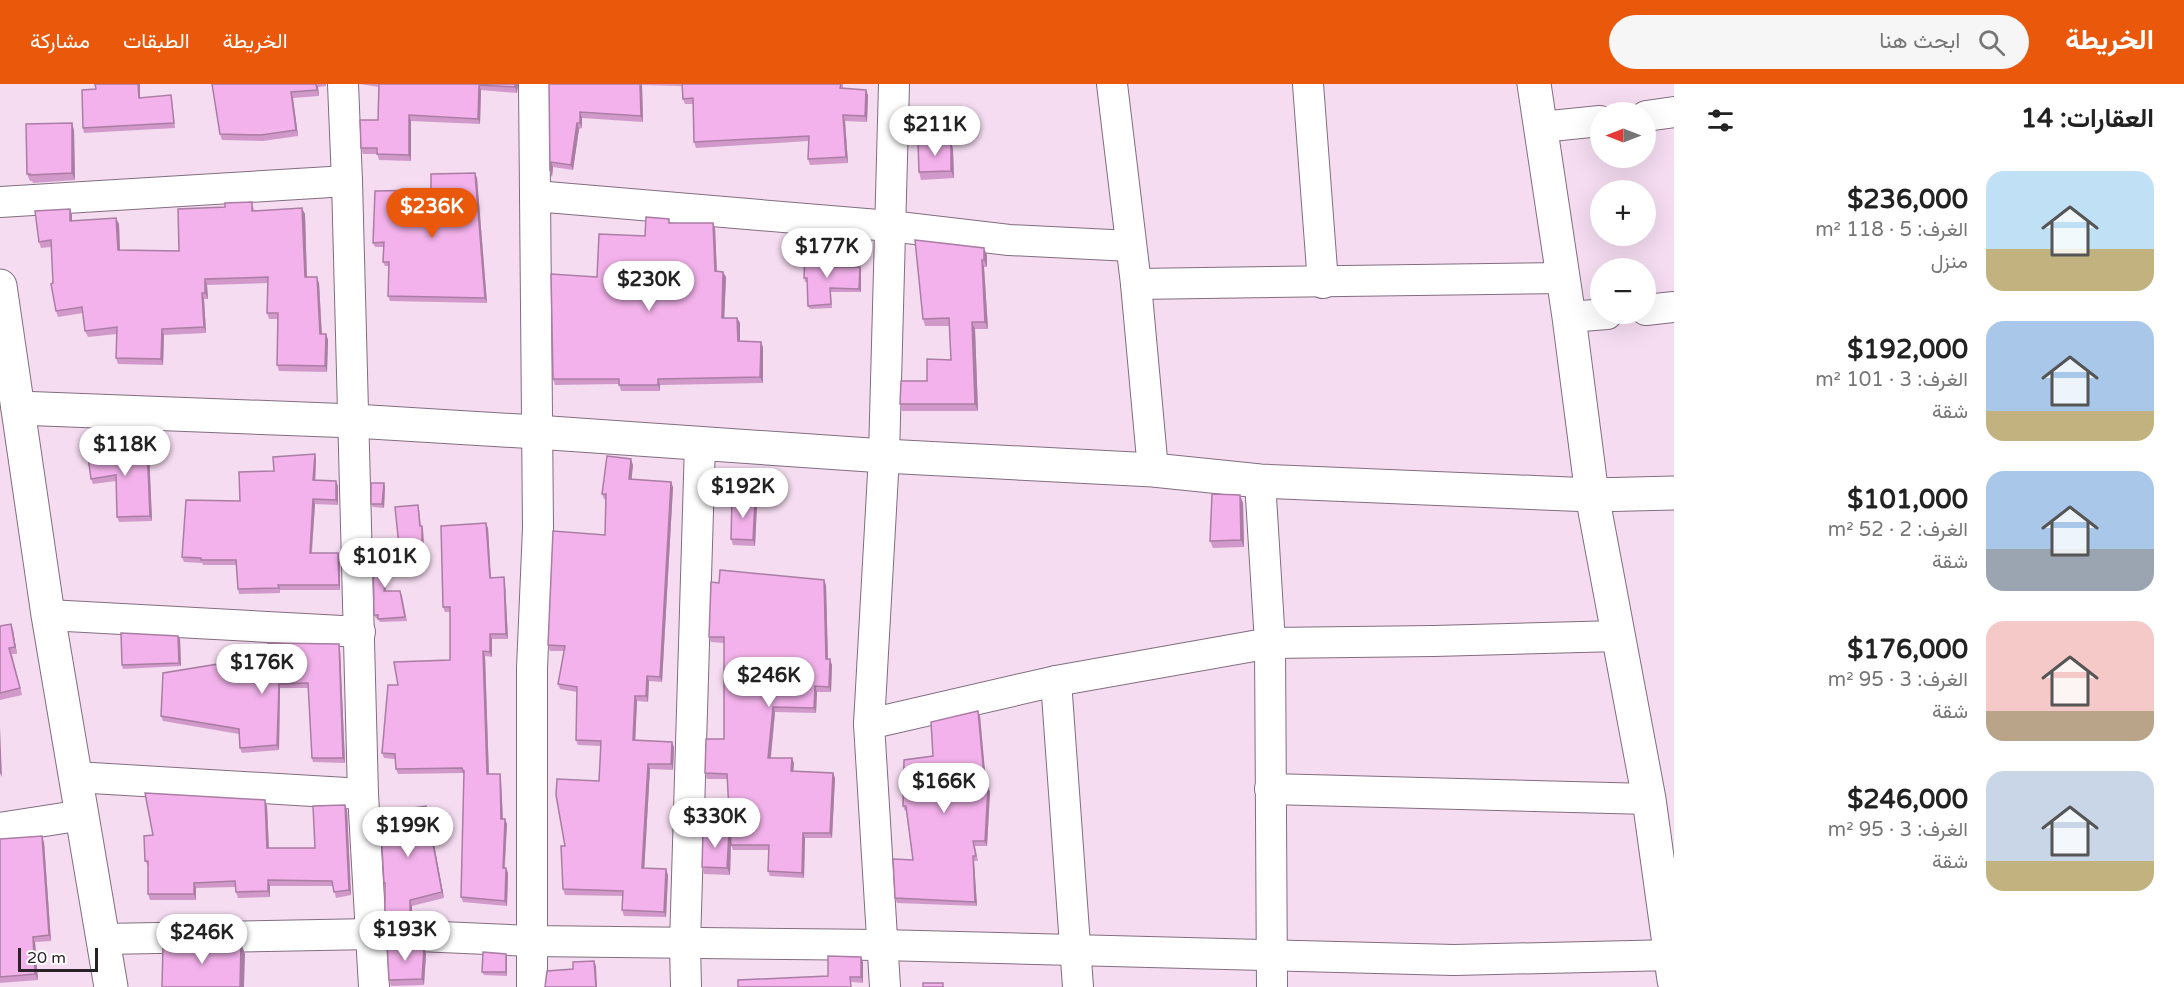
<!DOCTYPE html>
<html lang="ar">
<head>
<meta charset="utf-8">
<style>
  :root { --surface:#fff; --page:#f6f6f6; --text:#222; --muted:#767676; --accent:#ea580c }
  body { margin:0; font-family:"Varela Round",Vazirmatn,sans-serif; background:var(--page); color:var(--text); direction:rtl; height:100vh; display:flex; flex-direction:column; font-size:22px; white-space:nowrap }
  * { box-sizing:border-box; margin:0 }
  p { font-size:20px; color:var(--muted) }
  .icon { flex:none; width:33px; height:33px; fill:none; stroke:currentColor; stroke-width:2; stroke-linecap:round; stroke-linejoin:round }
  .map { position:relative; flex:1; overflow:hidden; direction:ltr }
  .panel { display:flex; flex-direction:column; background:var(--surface); width:510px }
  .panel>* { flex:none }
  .needle { width:39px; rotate:270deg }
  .buttons { position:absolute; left:1590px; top:18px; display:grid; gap:12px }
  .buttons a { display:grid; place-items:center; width:66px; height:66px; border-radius:50%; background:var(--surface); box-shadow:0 6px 24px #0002; font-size:30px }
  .scale { position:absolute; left:18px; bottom:15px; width:80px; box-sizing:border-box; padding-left:6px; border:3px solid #2a2129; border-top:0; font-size:16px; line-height:21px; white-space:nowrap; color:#2a2129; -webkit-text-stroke:4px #fff; paint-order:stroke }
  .price { position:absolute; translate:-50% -51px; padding:0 14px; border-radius:21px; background:#fff; color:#222; font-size:20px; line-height:39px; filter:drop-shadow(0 2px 3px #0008) }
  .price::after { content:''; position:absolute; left:50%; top:36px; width:18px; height:14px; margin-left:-9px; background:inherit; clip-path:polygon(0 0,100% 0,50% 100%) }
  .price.on { background:var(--accent); color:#fff }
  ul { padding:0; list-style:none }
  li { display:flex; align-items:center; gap:18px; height:150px; padding:0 30px }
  li span { display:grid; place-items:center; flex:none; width:168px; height:120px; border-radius:18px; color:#555 }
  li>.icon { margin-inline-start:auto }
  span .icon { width:72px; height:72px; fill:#fffc; stroke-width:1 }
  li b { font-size:26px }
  h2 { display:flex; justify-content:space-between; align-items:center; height:72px; padding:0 30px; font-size:26px }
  header { display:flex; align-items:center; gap:36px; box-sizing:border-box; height:84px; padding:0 30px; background:var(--accent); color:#fff }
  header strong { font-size:28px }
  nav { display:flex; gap:33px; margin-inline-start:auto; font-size:21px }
  .search { width:420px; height:54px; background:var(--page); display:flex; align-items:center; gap:15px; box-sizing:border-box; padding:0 21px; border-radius:33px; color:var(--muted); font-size:22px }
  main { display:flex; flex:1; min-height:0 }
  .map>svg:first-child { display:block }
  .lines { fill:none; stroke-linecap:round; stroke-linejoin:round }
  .minor-casing { stroke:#826d80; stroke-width:32 }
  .tertiary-casing { stroke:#826d80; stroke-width:35 }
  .minor { stroke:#fff; stroke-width:30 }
  .tertiary { stroke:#fff; stroke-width:33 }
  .wall { fill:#d199ca }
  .shaded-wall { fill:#aa7da4 }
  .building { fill:#f3b2eb; stroke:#aa7da4; stroke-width:1.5 }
</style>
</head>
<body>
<header>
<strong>الخريطة</strong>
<div class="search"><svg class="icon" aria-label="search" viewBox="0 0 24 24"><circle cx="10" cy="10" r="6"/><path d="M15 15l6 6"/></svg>ابحث هنا</div>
<nav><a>الخريطة</a><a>الطبقات</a><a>مشاركة</a></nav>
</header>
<main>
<section class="panel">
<h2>العقارات: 14<svg class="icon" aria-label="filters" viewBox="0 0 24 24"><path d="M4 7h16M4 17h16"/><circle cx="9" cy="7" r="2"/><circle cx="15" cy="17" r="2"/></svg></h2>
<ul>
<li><span style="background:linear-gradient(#bfe0f5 65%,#c2b280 0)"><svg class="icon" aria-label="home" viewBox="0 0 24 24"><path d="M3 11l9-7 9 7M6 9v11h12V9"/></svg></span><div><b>$236,000</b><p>الغرف: 5 · 118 m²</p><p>منزل</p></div></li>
<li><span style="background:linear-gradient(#a9c7e8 75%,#c2b280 0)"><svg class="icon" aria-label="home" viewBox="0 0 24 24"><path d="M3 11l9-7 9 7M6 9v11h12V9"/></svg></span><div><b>$192,000</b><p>الغرف: 3 · 101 m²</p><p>شقة</p></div></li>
<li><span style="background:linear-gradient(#a9c7e8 65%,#9aa5b1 0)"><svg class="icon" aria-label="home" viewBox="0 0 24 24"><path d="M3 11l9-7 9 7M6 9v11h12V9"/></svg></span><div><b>$101,000</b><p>الغرف: 2 · 52 m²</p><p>شقة</p></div></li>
<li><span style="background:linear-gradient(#f6c9c9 75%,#b9a48a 0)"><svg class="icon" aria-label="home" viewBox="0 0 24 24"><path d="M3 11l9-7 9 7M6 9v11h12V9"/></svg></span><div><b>$176,000</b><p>الغرف: 3 · 95 m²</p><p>شقة</p></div></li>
<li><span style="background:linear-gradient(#c9d6e8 75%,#c2b280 0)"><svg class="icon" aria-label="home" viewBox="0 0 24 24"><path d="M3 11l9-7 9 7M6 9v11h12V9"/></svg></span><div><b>$246,000</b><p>الغرف: 3 · 95 m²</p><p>شقة</p></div></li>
</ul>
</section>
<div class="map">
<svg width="1674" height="903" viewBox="0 0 1674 903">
  <rect width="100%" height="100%" fill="#f5dcf1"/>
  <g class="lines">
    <!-- minor casing -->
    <g class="minor-casing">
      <g id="minor">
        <polyline points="343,0 347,97 363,710 374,903"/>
        <polyline points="1112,0 1136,200 1153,386"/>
        <polyline points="1308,0 1323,199"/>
        <polyline points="1646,32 1674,28"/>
        <polyline points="1541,43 1600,37"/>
        <polyline points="535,112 890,142 1009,156 1131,162"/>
        <polyline points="0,118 347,97"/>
        <polyline points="1136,200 1563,194"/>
        <polyline points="1646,226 1674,223"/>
        <polyline points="1569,233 1607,230"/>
        <polyline points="1260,397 1270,559 1272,903"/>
        <polyline points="48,531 360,548"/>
        <polyline points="1056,597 1078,903"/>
        <polyline points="869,640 1056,597 1270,559 1434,557 1619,552"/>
        <polyline points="75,693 363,710"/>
        <polyline points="1270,705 1649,715"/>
        <polyline points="0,744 83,731"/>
        <polyline points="102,855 372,850 532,857 881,861 1454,876 1674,871"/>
        <polyline points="532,903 532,584 538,444 534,0"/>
        <polyline points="686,903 685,860 700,360"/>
        <polyline points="885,903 869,640 884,372 894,0"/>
      </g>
    </g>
    <!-- tertiary casing -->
    <g class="tertiary-casing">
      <g id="tertiary">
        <polyline points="1534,0 1569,233 1592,411 1649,715 1674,896"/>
        <polyline points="0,202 48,531 111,903"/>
        <polyline points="18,324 354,337 536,348 884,372 1153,386 1260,397 1592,411 1674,409"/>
      </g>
    </g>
    <!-- minor -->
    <use href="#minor" class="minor"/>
    <!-- tertiary -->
    <use href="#tertiary" class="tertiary"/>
  </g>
  <!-- wall -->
  <g class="wall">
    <polygon points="212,0 326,0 326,2 318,3 319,12 293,14 298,52 263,57 222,56 220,50"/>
    <polygon points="360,0 518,0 517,9 481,6 480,40 411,37 411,77 379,76 377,70 363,70 361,64 378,36 379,3"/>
    <polygon points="549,0 843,0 843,4 868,11 867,38 845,37 848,79 810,81 808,75 808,57 696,64 694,58 693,20 685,20 683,15 682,2 642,1 643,38 582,34 582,44 579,45 573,86 553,83 552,93 550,87"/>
    <polygon points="140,13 172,16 175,44 84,49 83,44"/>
    <polygon points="74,46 75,96 33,99 32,97 30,97 27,90"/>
    <polygon points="953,65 954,94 921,96 919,88"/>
    <polygon points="477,94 487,219 390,217 388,212 389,182 385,182 383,178 384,163 375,163 373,159 431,106"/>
    <polygon points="252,118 254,126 305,130 307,193 319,199 322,250 326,250 328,256 327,288 279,287 277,281 278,235 269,235 267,229 268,199 207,201 208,215 204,215 206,249 164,251 163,281 118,280 116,274 117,250 88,253 85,247 83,229 58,233 56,227 51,163 41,164 39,158 70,125 72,131 72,136 119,140 120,166 179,167 225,123"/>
    <polygon points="671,139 713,139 715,144 717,187 726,193 724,234 737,234 740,239 740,257 763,263 763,299 660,301 660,307 621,307 619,300 555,301 553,295 597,193 645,152"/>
    <polygon points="987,171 987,183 984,183 988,245 975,245 978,327 902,327 900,320 951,276 950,242 925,242 923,235"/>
    <polygon points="830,174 829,183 860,183 861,187 861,208 831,208 832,224 810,225 808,222 807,198 805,198 804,194"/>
    <polygon points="149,367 152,437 119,438 117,433 116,397 93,400 91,395"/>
    <polygon points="316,375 315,396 338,402 338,421 315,420 312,469 338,469 340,474 340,506 280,506 280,509 239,510 238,505 236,481 203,481 202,479 184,478 182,473 240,417 274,387"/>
    <polygon points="633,381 631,396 673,403 662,598 649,597 648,618 637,617 635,656 674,663 673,686 650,685 644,784 668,791 666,833 624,832 622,826 623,812 565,811 563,805 565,762 599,697 601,662 578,661 576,656 577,608 560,605 558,600 564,567 550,567 548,561 605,451 606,416 604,415 602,410"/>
    <polygon points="384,399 385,403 384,424 373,423 371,420"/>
    <polygon points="755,415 757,421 755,462 733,461 731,455"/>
    <polygon points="1243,419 1244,463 1213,464 1210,457"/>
    <polygon points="419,425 421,442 422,442 423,445 424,465 401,466 399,462"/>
    <polygon points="488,444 491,493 504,493 505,498 508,555 492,555 492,573 485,572 489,690 500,690 501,695 503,735 507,740 505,784 508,789 507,822 463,818 461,813 464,691 463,689 398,690 396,685 395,675 384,674 382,669 398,601 450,576 450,528 445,528 443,523"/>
    <polygon points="388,464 389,468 386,507 402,511 407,537 380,538 378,535 376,534 374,531"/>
    <polygon points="826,501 828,575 832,581 831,608 817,608 816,629 775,628 771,674 794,679 793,687 833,689 835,694 832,754 805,754 804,794 770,792 768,787 768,766 733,766 731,761 730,791 704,790 702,783 730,753 727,695 707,695 705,689 724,655 724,559 711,558 709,553"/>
    <polygon points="0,542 13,546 17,570 12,570 22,611 0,616"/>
    <polygon points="178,552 180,555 181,582 123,585 122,581"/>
    <polygon points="339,560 340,564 345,679 313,678 312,674 309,604 280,604 279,666 242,669 240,664 239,650 163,637 161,632 224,579 267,573"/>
    <polygon points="980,632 986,703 988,703 990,708 987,762 975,762 978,777 974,777 977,822 897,819 895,814 913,776 906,727 905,727 903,722 933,672"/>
    <polygon points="345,721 347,726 351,811 336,814 333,802 270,802 270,813 238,814 236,808 235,803 196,804 196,816 150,816 148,810 148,782 145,777 153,751 267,722 269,764 315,764"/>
    <polygon points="428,728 444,814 412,822 412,835 387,833 385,828 385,803 384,799"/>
    <polygon points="0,755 44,758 51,857 35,858 38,896 0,899"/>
    <polygon points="426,870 424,901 391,902 389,896"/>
    <polygon points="507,873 507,892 484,891 482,888"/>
    <polygon points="863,878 863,899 852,898 828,892"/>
  </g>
  <!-- shaded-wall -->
  <g class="shaded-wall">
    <polygon points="138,0 140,0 140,18 139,14"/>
    <polygon points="316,0 318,3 319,12 317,6"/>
    <polygon points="515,0 518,0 517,9 515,3"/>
    <polygon points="640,0 642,0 643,38 641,32"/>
    <polygon points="479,1 481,6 480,40 478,35"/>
    <polygon points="866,6 868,11 867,38 865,32"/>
    <polygon points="291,8 293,14 298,52 296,46"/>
    <polygon points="580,28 582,34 582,44 580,39"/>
    <polygon points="409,31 411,37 411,77 409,71"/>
    <polygon points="843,31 845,37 848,79 846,73"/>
    <polygon points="72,39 74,46 75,96 72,89"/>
    <polygon points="577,39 579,45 573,86 571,81"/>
    <polygon points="951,57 953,65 954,94 951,87"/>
    <polygon points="551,78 553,83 552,93 550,87"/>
    <polygon points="475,89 477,94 487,219 485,214"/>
    <polygon points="302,124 305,130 307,199 305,193"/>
    <polygon points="70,125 72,131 72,142 70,137"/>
    <polygon points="116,134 119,140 120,172 118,166"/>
    <polygon points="713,139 715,144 717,193 715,187"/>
    <polygon points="984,164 987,171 987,183 984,176"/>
    <polygon points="982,176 984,183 988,245 985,238"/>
    <polygon points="860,183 861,187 861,208 859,205"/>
    <polygon points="723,188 726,193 724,240 722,234"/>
    <polygon points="317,193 319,199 322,256 320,250"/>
    <polygon points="205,195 207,201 208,215 205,209"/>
    <polygon points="202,209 204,215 206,249 204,243"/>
    <polygon points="737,234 740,239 740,263 738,257"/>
    <polygon points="972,238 975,245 978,327 975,320"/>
    <polygon points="162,245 164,251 163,281 161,275"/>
    <polygon points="326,250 328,256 327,288 325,282"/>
    <polygon points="761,258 763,263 763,299 760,293"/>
    <polygon points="658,295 660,301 660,307 658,301"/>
    <polygon points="147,362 149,367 152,437 150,432"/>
    <polygon points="315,370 316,375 315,401 313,396"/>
    <polygon points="631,375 633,381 631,401 629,395"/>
    <polygon points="336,397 338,402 338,421 336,416"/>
    <polygon points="671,398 673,403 662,598 660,593"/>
    <polygon points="384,399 385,403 384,424 382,420"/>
    <polygon points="1240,411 1243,419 1244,463 1241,456"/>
    <polygon points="313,415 315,420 311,474 310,469"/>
    <polygon points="755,415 757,421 755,462 753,456"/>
    <polygon points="486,439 488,444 491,499 490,494"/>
    <polygon points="422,442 423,445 424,465 422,461"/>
    <polygon points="388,464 389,468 385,511 384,507"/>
    <polygon points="338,469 340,474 340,506 339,501"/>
    <polygon points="504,493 505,498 508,555 506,550"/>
    <polygon points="824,496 826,501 828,580 826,575"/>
    <polygon points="11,540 13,546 17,570 15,563"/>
    <polygon points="490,550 492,555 492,573 490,568"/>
    <polygon points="178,552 180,555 181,582 179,579"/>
    <polygon points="339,560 340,564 345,679 343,674"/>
    <polygon points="483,567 485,572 489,695 487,690"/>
    <polygon points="830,575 832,581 831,608 829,603"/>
    <polygon points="647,592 649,597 648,618 646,612"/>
    <polygon points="279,600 280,604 279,666 277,661"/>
    <polygon points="815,602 817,608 816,629 814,624"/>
    <polygon points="635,612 637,617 635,662 633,656"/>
    <polygon points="773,623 775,628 770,679 768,674"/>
    <polygon points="978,627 980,632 987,708 985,703"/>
    <polygon points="0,643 2,693 0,689"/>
    <polygon points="672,658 674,663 673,686 671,680"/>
    <polygon points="792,674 794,679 793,692 791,687"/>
    <polygon points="648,680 650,685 644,790 642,784"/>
    <polygon points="833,689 835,694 832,754 830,749"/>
    <polygon points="500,690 501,695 503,740 501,735"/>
    <polygon points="988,703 990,708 987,762 985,757"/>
    <polygon points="265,716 267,722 269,769 267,764"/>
    <polygon points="345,721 347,726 351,811 349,806"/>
    <polygon points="426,722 428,728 444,814 442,808"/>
    <polygon points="505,735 507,740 504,789 503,784"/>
    <polygon points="729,748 731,756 730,791 727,784"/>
    <polygon points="803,749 805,754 804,794 802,789"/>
    <polygon points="42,752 44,758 51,857 49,851"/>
    <polygon points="973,772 974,777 977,822 975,818"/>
    <polygon points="506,784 508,789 507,822 505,817"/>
    <polygon points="666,785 668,791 666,833 664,828"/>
    <polygon points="268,796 270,802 270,813 268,807"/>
    <polygon points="194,799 196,804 196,816 194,810"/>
    <polygon points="410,816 412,822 412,835 410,829"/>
    <polygon points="33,853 35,858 38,896 35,890"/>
    <polygon points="241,859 245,870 244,903 240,903"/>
    <polygon points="424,863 426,870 424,901 422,895"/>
    <polygon points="506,870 507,873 507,892 506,888"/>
    <polygon points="861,873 863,878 863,899 861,893"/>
    <polygon points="594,877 596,882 597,903 596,903"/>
  </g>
  <!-- building -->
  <g class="building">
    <polygon points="95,0 138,0 139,14 171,11 174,39 83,44 82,6 96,5"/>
    <polygon points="212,0 316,0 317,6 291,8 296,46 261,51 220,50"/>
    <polygon points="379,0 515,0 515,3 479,1 478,35 409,31 409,71 377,70 377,64 361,64 360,36 378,36"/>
    <polygon points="549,0 640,0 641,32 580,28 580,39 577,39 571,81 551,78 550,87"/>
    <polygon points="682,0 841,0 840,4 866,6 865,32 843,31 846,73 808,75 809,52 694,58 693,14 683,15"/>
    <polygon points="72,39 72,89 30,91 30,90 27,90 26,40"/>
    <polygon points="951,57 951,87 919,88 918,59"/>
    <polygon points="475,89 485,214 388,212 389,178 383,178 384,158 373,159 375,107 431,106 431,90"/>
    <polygon points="252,118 252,127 302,124 305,193 317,193 320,250 326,250 325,282 277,281 278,229 267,229 268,193 205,195 205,209 202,209 204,243 162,245 161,275 116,274 117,243 85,247 82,223 56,227 51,200 53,199 51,156 39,158 35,127 70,125 70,137 116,134 118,166 179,167 178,125 225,123 225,119"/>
    <polygon points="646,133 669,135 669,139 713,139 715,187 723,188 722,234 737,234 738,257 761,258 760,293 658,295 658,301 619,301 619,295 553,295 551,190 597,193 599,150 645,152"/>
    <polygon points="915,156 984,164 984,176 982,176 985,238 972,238 975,320 900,320 901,297 927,297 927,275 951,276 949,234 923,235"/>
    <polygon points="805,169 828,171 828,183 860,183 859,205 830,204 831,220 808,222 807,194 804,194"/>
    <polygon points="147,362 150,432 117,433 116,391 91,395 87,365"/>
    <polygon points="315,370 313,396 336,397 336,416 313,415 310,469 338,469 339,501 278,501 279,504 238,505 236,476 201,476 201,474 182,473 186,416 240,417 239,388 274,387 273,373"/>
    <polygon points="607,372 631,375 629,395 671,398 660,593 647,592 646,612 635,612 633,656 672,658 671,680 648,680 642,784 666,785 664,828 622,826 623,807 563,805 561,762 565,762 556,711 557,695 599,697 601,657 576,656 577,603 558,600 565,562 548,561 553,447 605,451 606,410 602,410"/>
    <polygon points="371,399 384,399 382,420 371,420"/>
    <polygon points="1212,410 1240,411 1241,456 1210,457"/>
    <polygon points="732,414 755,415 753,456 731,455"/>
    <polygon points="418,421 420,442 422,442 422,461 399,462 395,423"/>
    <polygon points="486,439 490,494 504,493 506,550 490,550 490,568 483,567 487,690 500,690 501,735 505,735 503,784 506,784 505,817 461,813 464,687 463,687 462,684 396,685 395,670 382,669 388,601 398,601 394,578 450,576 450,523 443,523 441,442"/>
    <polygon points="373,463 388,464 384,507 400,507 405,533 378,535 378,531 374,531"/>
    <polygon points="720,486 824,496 826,575 830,575 829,603 815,602 814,624 773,623 768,674 792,674 791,687 833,689 830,749 803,749 802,789 768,787 769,761 731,761 727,690 705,689 706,655 724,655 724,553 709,553 711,498 719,499"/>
    <polygon points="11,540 15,563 9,564 20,604 0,609 0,542"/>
    <polygon points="121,549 178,552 179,579 122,581"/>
    <polygon points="268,559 339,560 343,674 312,674 308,599 279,600 277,661 240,664 239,645 161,632 163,589 224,579 225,572 267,573"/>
    <polygon points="978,627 985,703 988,703 985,757 973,757 976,772 973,772 975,818 895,814 893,775 913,776 906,722 903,722 904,676 933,672 931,638"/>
    <polygon points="145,709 265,716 267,764 315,764 313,722 345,721 349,806 334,808 332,797 268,796 268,807 236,808 235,797 194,799 194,810 148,810 148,777 145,777 144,752 153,751"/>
    <polygon points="426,722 442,808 410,816 410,829 385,828 385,799 384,799 380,729"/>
    <polygon points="703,747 729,748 727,784 702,783"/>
    <polygon points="42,752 49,851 33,853 35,890 0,893 0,755"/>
    <polygon points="241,859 240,903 162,903 163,861"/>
    <polygon points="387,861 424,863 422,895 389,896"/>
    <polygon points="483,868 506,870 506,888 482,888"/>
    <polygon points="828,872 861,873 861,893 850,893 851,903 738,903 738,896 828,892"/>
    <polygon points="594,877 596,903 545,903 547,887 573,885 573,878"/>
    <rect x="923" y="899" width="20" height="4"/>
  </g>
</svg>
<div class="buttons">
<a><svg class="needle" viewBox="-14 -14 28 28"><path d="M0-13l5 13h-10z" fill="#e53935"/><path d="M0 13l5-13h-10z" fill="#767676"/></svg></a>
<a>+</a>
<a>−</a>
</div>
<div class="scale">20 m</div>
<b class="price" style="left:935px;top:73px">$211K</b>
<b class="price on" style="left:432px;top:155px">$236K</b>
<b class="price" style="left:827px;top:195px">$177K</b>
<b class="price" style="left:649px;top:228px">$230K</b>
<b class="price" style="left:125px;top:393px">$118K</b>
<b class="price" style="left:743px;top:435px">$192K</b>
<b class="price" style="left:385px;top:505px">$101K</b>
<b class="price" style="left:262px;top:611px">$176K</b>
<b class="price" style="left:769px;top:624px">$246K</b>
<b class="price" style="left:944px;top:730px">$166K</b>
<b class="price" style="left:715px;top:765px">$330K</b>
<b class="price" style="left:408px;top:774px">$199K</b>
<b class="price" style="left:405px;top:878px">$193K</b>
<b class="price" style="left:202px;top:881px">$246K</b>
</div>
</main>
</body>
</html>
